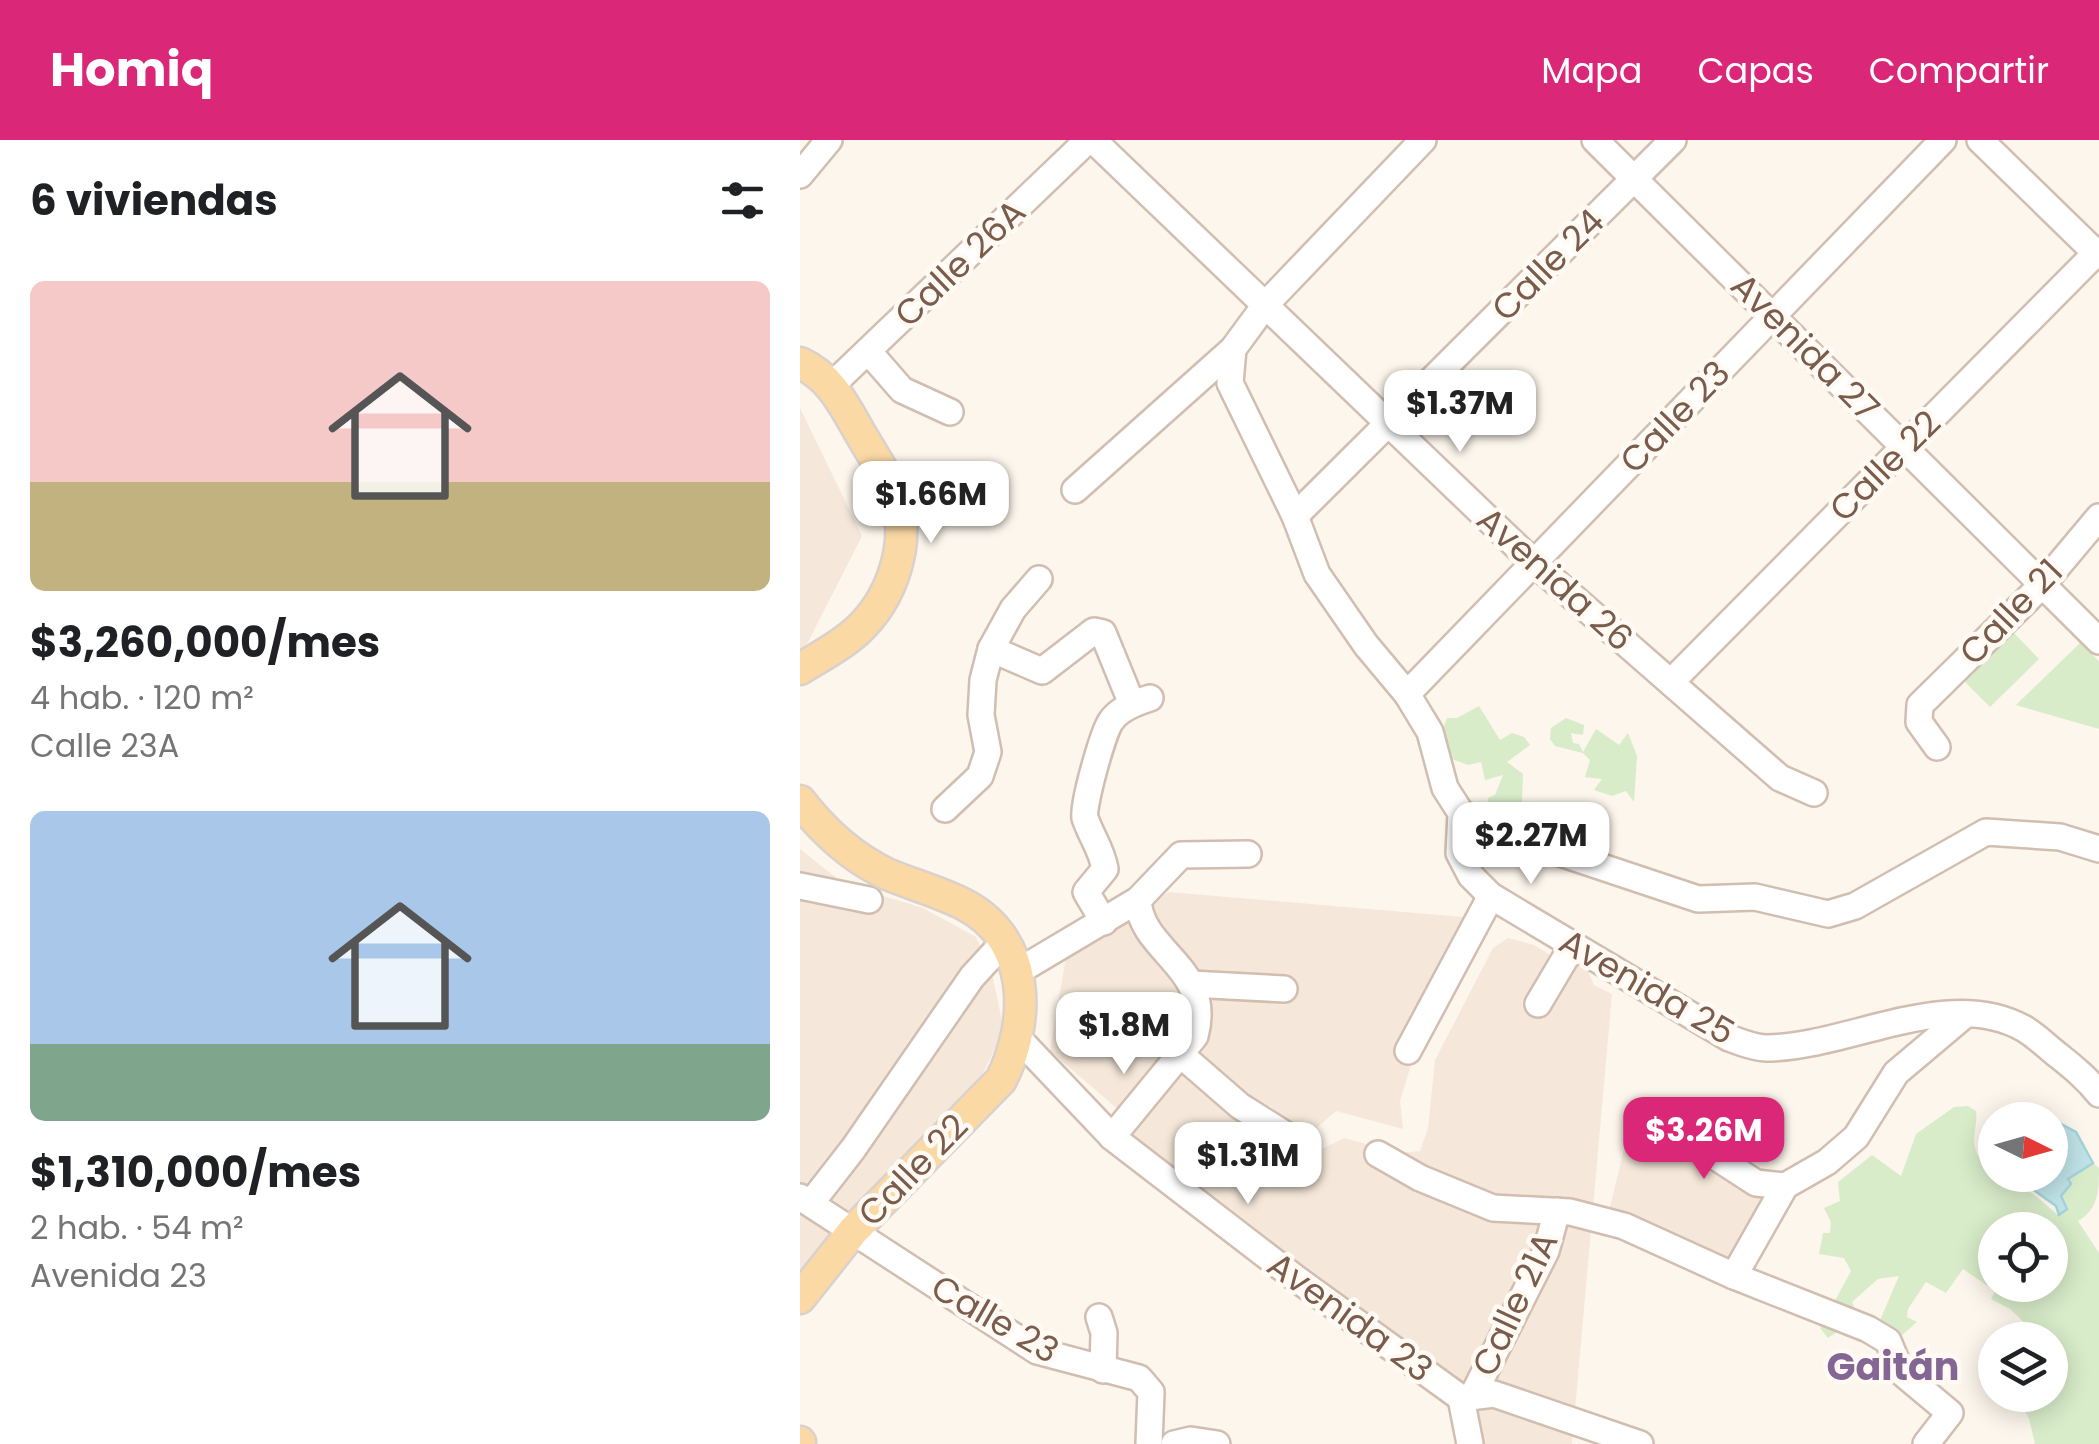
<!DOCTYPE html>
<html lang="es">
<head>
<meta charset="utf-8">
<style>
  :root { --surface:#fff; --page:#f2f2f2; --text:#202124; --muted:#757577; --accent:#db2777 }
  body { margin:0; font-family:Poppins,sans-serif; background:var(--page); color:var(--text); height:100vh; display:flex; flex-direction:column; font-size:38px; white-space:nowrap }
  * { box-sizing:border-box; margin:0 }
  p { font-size:32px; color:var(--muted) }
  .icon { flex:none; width:55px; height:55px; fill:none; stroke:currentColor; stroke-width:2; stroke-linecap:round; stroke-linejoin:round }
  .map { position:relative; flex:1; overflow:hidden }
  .details { display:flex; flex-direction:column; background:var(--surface); width:800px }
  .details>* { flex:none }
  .needle { width:65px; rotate:95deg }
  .tools { position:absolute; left:1178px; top:962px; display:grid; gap:20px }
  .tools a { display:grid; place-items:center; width:90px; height:90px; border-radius:50%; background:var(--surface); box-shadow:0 5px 25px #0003; font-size:50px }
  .price { position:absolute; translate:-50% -85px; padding:0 22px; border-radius:20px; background:#fff; color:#222; font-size:32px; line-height:65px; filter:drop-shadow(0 2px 5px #0008) }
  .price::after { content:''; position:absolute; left:50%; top:60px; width:30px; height:22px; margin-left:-15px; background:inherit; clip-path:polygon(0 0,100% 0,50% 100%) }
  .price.current { background:var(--accent); color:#fff }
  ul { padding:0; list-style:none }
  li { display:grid; align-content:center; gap:20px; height:530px; padding:0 30px }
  li span { display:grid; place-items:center; height:310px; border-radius:15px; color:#555 }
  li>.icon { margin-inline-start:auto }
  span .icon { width:180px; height:180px; fill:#fffc; stroke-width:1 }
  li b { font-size:42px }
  h2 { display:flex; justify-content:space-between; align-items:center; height:120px; padding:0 30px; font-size:42px }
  header { display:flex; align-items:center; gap:60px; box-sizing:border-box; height:140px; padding:0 50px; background:var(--accent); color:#fff }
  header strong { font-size:48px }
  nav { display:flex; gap:55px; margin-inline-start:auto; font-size:35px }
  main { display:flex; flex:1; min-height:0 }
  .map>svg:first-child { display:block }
  .residential { fill:#f5e8da }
  .green { fill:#d8ecc9; fill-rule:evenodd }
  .water { fill:#bfe3e8; stroke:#a5d3da; stroke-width:2.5 }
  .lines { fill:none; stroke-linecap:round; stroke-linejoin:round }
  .minor-casing { stroke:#d1beb0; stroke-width:30 }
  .major-casing { stroke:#dad1cd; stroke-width:35 }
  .minor { stroke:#fff; stroke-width:25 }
  .major { stroke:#fbd9a5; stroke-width:30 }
  .labels { text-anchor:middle; stroke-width:9; stroke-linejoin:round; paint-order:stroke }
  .street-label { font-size:35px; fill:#7a5c4d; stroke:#fffaf3 }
  .neighbourhood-label { font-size:38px; font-weight:bold; fill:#846695; stroke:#fffaf3 }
</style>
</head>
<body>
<header>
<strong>Homiq</strong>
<nav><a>Mapa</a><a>Capas</a><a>Compartir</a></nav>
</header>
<main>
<section class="details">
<h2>6 viviendas<svg class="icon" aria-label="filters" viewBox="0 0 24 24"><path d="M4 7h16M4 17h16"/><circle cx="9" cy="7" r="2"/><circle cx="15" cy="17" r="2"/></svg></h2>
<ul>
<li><span style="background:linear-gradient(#f6c9c9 65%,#c2b280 0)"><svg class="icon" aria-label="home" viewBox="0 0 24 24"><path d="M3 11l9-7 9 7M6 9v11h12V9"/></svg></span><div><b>$3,260,000/mes</b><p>4 hab. · 120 m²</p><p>Calle 23A</p></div></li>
<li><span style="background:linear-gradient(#a9c7e8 75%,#7fa58c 0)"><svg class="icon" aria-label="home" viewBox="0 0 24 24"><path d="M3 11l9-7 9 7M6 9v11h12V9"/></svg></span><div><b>$1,310,000/mes</b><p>2 hab. · 54 m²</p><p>Avenida 23</p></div></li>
</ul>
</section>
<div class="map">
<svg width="1299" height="1304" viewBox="0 0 1299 1304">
  <rect width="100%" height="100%" fill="#fdf6ec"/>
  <!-- residential -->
  <g class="residential">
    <polygon points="0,268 62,396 6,506 0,509"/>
    <polygon points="0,709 44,744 123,768 176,797 192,834 204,890 183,933 145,984 49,1082 0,1048"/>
    <polygon points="369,752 675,778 628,870 600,961 603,989 536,971 505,998 470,966 445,965 388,913 327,977 250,911 266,817"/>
    <polygon points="708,798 734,805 768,826 785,824 794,845 812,854 772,1304 685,1304 676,1261 322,1001 385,923 468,992 493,1020 511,1027 508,1016 544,998 599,1013 620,1011 628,988 635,920 693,808"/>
    <polygon points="829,989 965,1060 930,1125 808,1075"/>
    <polygon points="0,1068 39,1092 18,1109 0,1134"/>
  </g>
  <!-- green -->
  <g class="green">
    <polygon points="1209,488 1239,519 1190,567 1160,537"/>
    <polygon points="1280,503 1299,521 1299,589 1216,565"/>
    <polygon points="679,566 700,600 712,593 724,597 730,605 707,622 723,634 722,663 707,673 689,676 688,658 695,655 703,635 685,640 681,622 668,625 649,618 642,592 647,578 657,578"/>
    <polygon points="766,578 784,585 783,595 771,593 773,603 779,604 783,612 796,589 819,605 828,593 837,616 834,662 826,651 812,656 794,650 802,639 785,637 790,620 783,613 755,606 750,599 751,588"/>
    <path d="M1168 966 1176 971C1178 985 1171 998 1176 1011 1185 1035 1207 1038 1226 1049 1237 1056 1248 1067 1258 1075L1267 1068 1261 1056 1267 1039 1293 1023 1299 1028C1299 1050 1299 1069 1278 1081L1299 1113V1304H1235L1229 1279 1217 1255H1250V1200H1221L1228 1186 1210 1169 1191 1159 1195 1151 1163 1129 1146 1153 1126 1142 1108 1169 1107 1177 1117 1182 1093 1203 1078 1185 1099 1136 1078 1139 1052 1162 1058 1177 1028 1198 1020 1188 1051 1131 1044 1118 1019 1114 1023 1093H1030L1031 1082 1024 1068 1040 1061 1038 1042 1072 1015 1101 1036 1116 994 1154 967ZM1195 1090H1250V1145H1195Z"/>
  </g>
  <!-- water -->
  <polygon class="water" points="1229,967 1276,992 1293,1023 1268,1039 1271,1044 1261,1056 1267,1069 1259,1075 1256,1066 1213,1035 1250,1035 1250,980 1207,980"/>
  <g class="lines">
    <!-- minor casing -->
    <g class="minor-casing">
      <g id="minor">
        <polyline points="293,0 734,423 980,638 1014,653"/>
        <path d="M623 0 466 164 433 209 430 243 495 376 517 434 566 505 607 554 630 592 645 648 661 673 659 713 671 736 691 756 929 898C940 902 954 908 966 908 1046 908 1147 846 1223 888 1234 894 1244 904 1254 912 1270 925 1286 937 1299 954"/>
        <polyline points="795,0 1299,501"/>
        <polyline points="1180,0 1299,116"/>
        <polyline points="0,35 29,0"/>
        <polyline points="68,211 102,250 150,272"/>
        <polyline points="32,245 288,0"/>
        <polyline points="275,350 433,209"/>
        <polyline points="495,376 873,0"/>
        <polyline points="239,439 213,469 191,509 242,531 294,491 303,493 332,564"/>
        <polyline points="871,542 1299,110"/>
        <polyline points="607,554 1143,0"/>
        <polyline points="1137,607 1119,582 1120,565 1242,445 1299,377"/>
        <polyline points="145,669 180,636 188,612 181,575 183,540 191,509"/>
        <polyline points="661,673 748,709 898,759 955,757 1028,774 1055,766 1186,692 1260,697 1299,709"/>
        <polyline points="0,746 69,760"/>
        <path d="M304 782 286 752 305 729C302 710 291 696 285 678 282 667 303 592 311 581 319 569 337 562 350 558"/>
        <polyline points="217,832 338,760 381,715 448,714"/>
        <polyline points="391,844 484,849"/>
        <polyline points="738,864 773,805"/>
        <polyline points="217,897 312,997 494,1137 661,1258 694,1254 840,1304"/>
        <polyline points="608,911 691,756"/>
        <polyline points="379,913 440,966 502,1005"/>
        <polyline points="848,973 956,1043 985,1046"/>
        <path d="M312 997 395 896C414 827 341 813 338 760"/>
        <polyline points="578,1014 620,1038 693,1068 770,1072 824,1086 934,1136 1068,1189 1088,1201 1101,1232 1150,1273 1126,1304"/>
        <polyline points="0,1057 237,1211 339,1238 351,1252 349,1304"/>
        <polyline points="11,1063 53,1009 172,837 205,801"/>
        <polyline points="934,1136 985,1046 1027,1022 1056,997 1096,933 1166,874"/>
        <polyline points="299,1177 304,1193 303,1230"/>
        <polyline points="672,1257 746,1111 757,1071"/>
        <polyline points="661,1258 670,1304"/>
        <polyline points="374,1304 391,1300 417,1304"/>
      </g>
    </g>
    <!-- major casing -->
    <g class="major-casing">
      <g id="major">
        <path d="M0 223C33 238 45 268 63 298 74 317 88 337 96 358 111 403 92 459 57 491 41 506 19 517 0 529"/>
        <path d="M0 661C24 692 51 717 87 734 113 745 140 752 165 765 231 800 231 881 201 940L53 1091 0 1158"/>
        <polyline points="0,1302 0,1304"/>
      </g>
    </g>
    <!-- minor -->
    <use href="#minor" class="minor"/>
    <!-- major -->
    <use href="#major" class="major"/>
  </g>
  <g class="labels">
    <!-- street labels -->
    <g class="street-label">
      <text transform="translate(160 123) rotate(-44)" y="12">Calle 26A</text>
      <text transform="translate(748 125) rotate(-45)" y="12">Calle 24</text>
      <text transform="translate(1005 207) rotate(45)" y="12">Avenida 27</text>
      <text transform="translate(875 277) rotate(-46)" y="12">Calle 23</text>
      <text transform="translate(1085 326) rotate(-45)" y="12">Calle 22</text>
      <text transform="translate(755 439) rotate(42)" y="12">Avenida 26</text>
      <text transform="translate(1211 472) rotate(-46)" y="12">Calle 21</text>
      <text transform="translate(847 847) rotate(30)" y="12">Avenida 25</text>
      <text transform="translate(113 1030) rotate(-46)" y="12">Calle 22</text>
      <text transform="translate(715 1164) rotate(-65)" y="12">Calle 21A</text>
      <text transform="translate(550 1177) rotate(36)" y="12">Avenida 23</text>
      <text transform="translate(195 1179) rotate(30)" y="12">Calle 23</text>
    </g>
    <!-- neighbourhood labels -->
    <g class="neighbourhood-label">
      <text x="1093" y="1240">Gaitán</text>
    </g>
  </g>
</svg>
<div class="tools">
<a><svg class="needle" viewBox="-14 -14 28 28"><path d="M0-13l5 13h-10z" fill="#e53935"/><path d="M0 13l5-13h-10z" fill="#757577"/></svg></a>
<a><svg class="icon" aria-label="locate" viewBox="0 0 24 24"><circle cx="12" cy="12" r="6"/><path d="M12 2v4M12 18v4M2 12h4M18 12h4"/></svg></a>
<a><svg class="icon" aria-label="layers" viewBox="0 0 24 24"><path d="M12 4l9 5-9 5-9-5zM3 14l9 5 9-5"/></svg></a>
</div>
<b class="price" style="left:660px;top:315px">$1.37M</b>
<b class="price" style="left:131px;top:406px">$1.66M</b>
<b class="price" style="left:731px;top:747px">$2.27M</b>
<b class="price" style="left:324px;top:937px">$1.8M</b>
<b class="price current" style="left:904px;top:1042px">$3.26M</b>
<b class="price" style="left:448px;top:1067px">$1.31M</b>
</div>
</main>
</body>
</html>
